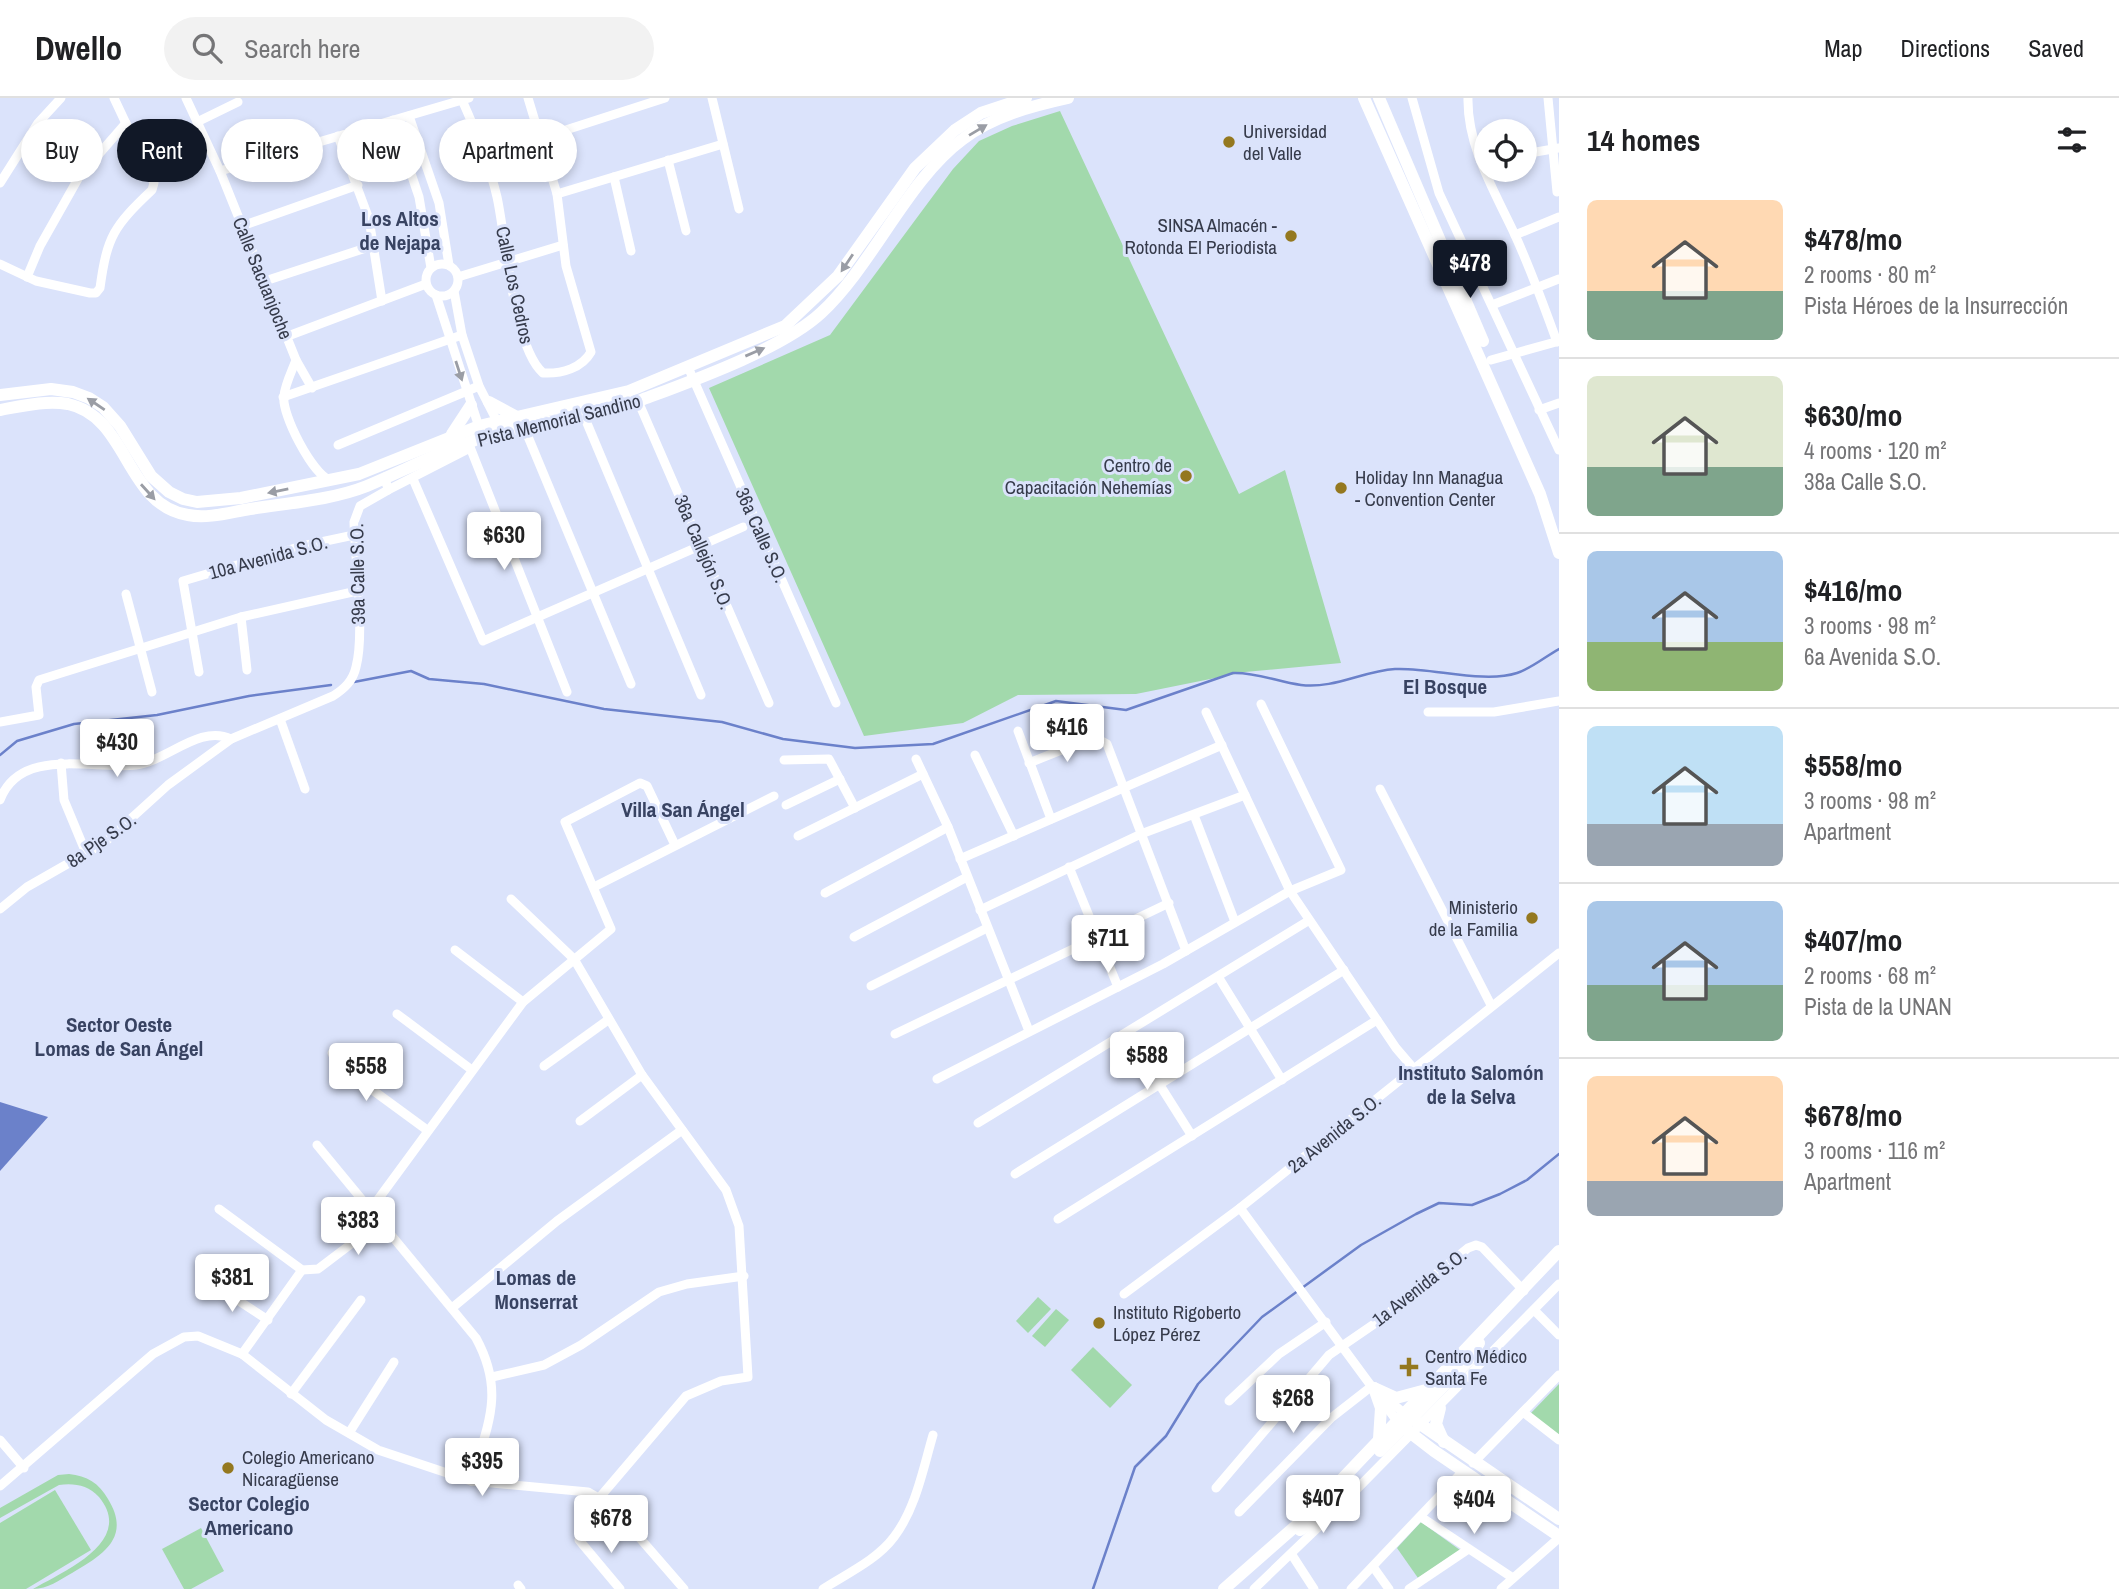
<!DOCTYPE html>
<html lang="en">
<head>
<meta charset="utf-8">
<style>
  :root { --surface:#fff; --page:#f2f2f2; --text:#202124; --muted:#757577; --line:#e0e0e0; --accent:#111827 }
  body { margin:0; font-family:"Archivo Narrow",sans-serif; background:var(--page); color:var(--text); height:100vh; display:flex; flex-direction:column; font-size:26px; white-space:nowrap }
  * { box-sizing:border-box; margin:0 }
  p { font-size:23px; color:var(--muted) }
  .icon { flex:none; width:38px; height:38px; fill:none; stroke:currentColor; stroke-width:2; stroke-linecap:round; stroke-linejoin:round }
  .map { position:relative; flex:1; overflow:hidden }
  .sheet { display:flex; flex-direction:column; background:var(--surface); width:560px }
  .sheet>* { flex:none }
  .banner { position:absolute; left:21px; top:21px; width:665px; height:63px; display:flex; gap:14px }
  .tools { position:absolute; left:1474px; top:21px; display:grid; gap:14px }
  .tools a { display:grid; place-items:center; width:63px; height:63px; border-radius:50%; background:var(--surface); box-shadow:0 4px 10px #0003; font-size:35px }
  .price { position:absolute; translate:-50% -60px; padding:0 16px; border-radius:7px; background:#fff; color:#222; font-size:23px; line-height:46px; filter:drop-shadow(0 2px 4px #0008) }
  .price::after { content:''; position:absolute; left:50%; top:42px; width:21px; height:16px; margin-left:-10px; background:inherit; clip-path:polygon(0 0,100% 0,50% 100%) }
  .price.active { background:var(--accent); color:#fff }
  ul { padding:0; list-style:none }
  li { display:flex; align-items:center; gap:21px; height:175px; padding:0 28px }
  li+li { border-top:2px solid var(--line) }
  li span { display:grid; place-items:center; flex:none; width:196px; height:140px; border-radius:10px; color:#555 }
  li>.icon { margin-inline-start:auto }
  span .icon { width:84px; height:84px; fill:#fffc; stroke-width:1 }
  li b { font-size:30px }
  h2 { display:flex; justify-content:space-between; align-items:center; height:84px; padding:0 28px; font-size:30px }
  .chip { padding:0 24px; border-radius:32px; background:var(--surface); box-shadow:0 4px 10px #0003; font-size:24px; line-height:63px }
  .chip.active { background:var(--accent); color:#fff }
  header { display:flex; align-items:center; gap:42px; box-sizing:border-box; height:98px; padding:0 35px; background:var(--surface); border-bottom:2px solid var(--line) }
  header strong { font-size:33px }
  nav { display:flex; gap:38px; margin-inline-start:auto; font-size:24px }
  .search { width:490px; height:63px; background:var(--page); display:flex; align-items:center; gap:18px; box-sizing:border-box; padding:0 24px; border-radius:38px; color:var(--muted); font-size:26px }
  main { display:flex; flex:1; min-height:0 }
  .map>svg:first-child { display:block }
  .green { fill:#a2d9ac }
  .water { fill:#6b81ca }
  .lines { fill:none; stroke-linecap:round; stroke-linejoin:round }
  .stream { stroke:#6b81ca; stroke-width:2.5 }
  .minor { stroke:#fff; stroke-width:9 }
  .major { stroke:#fff; stroke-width:12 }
  .oneway { fill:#9a9da5 }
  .poi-dot { fill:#94781f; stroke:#dbe3fb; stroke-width:2.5 }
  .labels { text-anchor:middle; stroke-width:6; stroke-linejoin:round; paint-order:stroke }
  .poi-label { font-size:19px; fill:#363b4b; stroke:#dbe3fb; text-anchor:start }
  .street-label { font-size:19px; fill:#363b4b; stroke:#dbe3fb }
  .neighbourhood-label { font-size:21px; font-weight:bold; fill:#384362; stroke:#dbe3fb }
</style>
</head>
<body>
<header>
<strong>Dwello</strong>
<div class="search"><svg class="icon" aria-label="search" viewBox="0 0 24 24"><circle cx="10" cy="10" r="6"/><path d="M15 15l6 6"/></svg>Search here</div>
<nav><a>Map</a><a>Directions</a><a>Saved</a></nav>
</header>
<main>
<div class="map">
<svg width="1559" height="1491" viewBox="0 0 1559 1491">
  <rect width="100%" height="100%" fill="#dbe3fb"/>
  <!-- green -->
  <g class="green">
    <polygon points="1060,13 1239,396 1285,372 1341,565 1245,574 1136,596 1018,597 963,625 864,638 709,290 830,237 953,71 979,43 1012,28"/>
    <polygon points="1038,1199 1051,1211 1028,1235 1016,1223"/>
    <polygon points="1056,1211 1069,1222 1045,1249 1032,1238"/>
    <polygon points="1093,1249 1132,1287 1110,1310 1071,1272"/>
    <polygon points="1559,1286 1559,1337 1530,1316"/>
    <path d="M69 1376C87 1378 99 1385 108 1401 132 1440 102 1457 72 1475 59 1482 48 1491 33 1491 62 1474 136 1444 99 1399 88 1387 74 1385 59 1387L0 1420V1410L58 1377Z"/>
    <polygon points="55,1392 91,1452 26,1491 0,1491 0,1425"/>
    <polygon points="1421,1424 1460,1452 1418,1480 1397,1450"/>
    <polygon points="201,1430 224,1473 191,1491 184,1491 162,1451"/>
  </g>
  <!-- water -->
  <polygon class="water" points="0,1004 48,1019 0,1073"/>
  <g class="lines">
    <!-- stream -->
    <g class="stream">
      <path d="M354 584 411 573 429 581 484 586 604 611 722 624 783 641 855 650 933 646 1056 603 1126 612 1233 575C1256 574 1278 584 1301 587 1334 591 1363 573 1395 571 1431 569 1483 586 1517 575 1532 570 1546 558 1559 551"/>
      <polyline points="0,657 17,643 74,626 157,617 249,598 331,587"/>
      <polyline points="1093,1491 1135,1369 1166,1338 1198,1286 1262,1219 1361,1147 1416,1116 1439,1105 1472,1107 1500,1096 1527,1082 1559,1056"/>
    </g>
    <!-- minor -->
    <g class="minor">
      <path d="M186 0 220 73 296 262C292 273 285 286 284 298 281 316 313 377 330 382"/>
      <polyline points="712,0 739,111"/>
      <polyline points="1412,0 1439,95 1559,352"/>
      <path d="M1468 0C1467 49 1495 94 1515 137 1531 172 1544 208 1557 244"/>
      <polyline points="1548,0 1557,94"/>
      <path d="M462 2C476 33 489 65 497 99 506 139 513 249 543 275 562 276 582 270 591 254L566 168 557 96 528 0"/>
      <polyline points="409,18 439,105 449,167"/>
      <polyline points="393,22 419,99 431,170"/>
      <polyline points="197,24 238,4"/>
      <polyline points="338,38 369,121 382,203"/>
      <polyline points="541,40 665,0"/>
      <polyline points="1524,56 1559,50"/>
      <polyline points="668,62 686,133"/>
      <polyline points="220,73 469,0"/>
      <polyline points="614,79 631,153"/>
      <polyline points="0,85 38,25 61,0"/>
      <polyline points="557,96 723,46"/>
      <polyline points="242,128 358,87"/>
      <polyline points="1515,137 1559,119"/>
      <circle cx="442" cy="182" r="16"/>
      <path d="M0 166 36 183 90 195H96L100 190C107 138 114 128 152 92L154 85 114 0"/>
      <polyline points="27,179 40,148 79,79 126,25"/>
      <polyline points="458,179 563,147"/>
      <polyline points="265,183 375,147"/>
      <polyline points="454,193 462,237 479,288 499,327"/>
      <polyline points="436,197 480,332"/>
      <polyline points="1492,207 1559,181"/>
      <polyline points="288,238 426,186"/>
      <polyline points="296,262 312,290"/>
      <polyline points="1491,262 1559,243"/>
      <polyline points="688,269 836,605"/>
      <polyline points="283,299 462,237"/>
      <polyline points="638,303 769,605"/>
      <polyline points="1539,312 1559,305"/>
      <polyline points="584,318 701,597"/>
      <polyline points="524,329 631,586"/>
      <polyline points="468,344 567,594"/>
      <polyline points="338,347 479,288"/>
      <polyline points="413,381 483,543 743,429"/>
      <polyline points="388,392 470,350"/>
      <polyline points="126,496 152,594"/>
      <polyline points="241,519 247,572"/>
      <polyline points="199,574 183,483 302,448 354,437"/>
      <polyline points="1206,614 1290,793 1396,950 1414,971"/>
      <polyline points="1428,614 1494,614 1559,603"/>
      <polyline points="280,621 305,691"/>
      <polyline points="0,624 39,617 36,589 39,582 241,519 357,493"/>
      <polyline points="1018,633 1051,721"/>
      <polyline points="975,657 1014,738"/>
      <polyline points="916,661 948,729 1029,933"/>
      <polyline points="784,662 829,661 855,710"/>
      <polyline points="61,665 64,702 86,755"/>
      <polyline points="1029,665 1094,639 1107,646 1186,853"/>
      <polyline points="1380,691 1491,907"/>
      <path d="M0 702C20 648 93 672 136 667 167 663 200 626 231 641"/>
      <polyline points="786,707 840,681"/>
      <polyline points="1194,717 1235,824"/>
      <polyline points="798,738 923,676"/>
      <polyline points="960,761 1222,647"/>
      <polyline points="1069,769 1118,889"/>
      <polyline points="594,789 774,698"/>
      <polyline points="825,795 948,729"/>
      <polyline points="511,801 574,861 642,977 726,1092 739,1128 748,1279 721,1283 686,1298 600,1399"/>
      <path d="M0 811 27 789 104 745 168 687 231 641 333 598C344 591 353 583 356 569 365 536 355 461 354 424L360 408 388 392 385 379"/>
      <polyline points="980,812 1141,736 1245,697"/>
      <polyline points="854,839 967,779"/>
      <polyline points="455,852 523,904"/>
      <polyline points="1219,880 1282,982"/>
      <polyline points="871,888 987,830"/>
      <polyline points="397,916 472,972"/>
      <polyline points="1127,935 1192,1038"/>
      <polyline points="895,936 1169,805"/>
      <polyline points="332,955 337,966 427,1032"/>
      <polyline points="544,968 608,922"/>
      <polyline points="937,981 1163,866 1290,793 1341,772 1261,606"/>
      <polyline points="580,1023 642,977"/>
      <polyline points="978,1025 1308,823"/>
      <path d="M317 1047 476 1240C506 1295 487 1328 471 1383"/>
      <polyline points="1015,1076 1344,872"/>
      <polyline points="1240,1110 1397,1323"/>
      <polyline points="219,1111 302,1172 318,1171 380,1124"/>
      <polyline points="371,1111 523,904 611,831 565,724 640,685 647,688 675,747"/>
      <polyline points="1058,1121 1377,922"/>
      <polyline points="213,1186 268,1222"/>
      <polyline points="1124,1196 1240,1110 1559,855"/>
      <polyline points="452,1210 557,1123 682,1032"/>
      <polyline points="1534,1212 1559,1237"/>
      <polyline points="242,1256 302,1172"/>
      <polyline points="492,1279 544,1267 581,1247 659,1194 687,1186 744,1178"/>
      <polyline points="291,1296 361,1202"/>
      <polyline points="1383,1298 1404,1315"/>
      <polyline points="1229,1303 1279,1256 1326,1224"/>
      <polyline points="1523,1314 1559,1342"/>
      <polyline points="349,1335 394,1264"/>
      <polyline points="0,1342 24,1370"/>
      <polyline points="1473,1365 1559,1277"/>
      <polyline points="0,1388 153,1256 184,1239 198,1238 242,1256 326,1322 378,1352 471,1383 588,1394 612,1408 684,1491"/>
      <polyline points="1216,1390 1329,1257 1380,1222 1468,1150 1476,1147 1482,1149 1524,1193"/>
      <polyline points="1346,1402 1559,1186"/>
      <polyline points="1239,1414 1331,1320 1372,1288"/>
      <polyline points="1421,1419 1513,1480"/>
      <polyline points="579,1442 620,1491"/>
      <polyline points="1292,1457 1314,1491"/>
      <polyline points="1374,1470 1389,1491"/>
      <polyline points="518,1487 521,1491"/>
      <path d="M823 1491C846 1476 877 1462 894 1439 916 1410 923 1371 933 1337"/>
      <polyline points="1254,1491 1333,1415"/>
      <polyline points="1351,1491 1463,1373"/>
      <polyline points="1409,1491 1467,1452"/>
      <polyline points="1501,1491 1559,1440"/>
    </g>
    <!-- major -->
    <g class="major">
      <polyline points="1364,0 1540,396 1559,455"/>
      <polyline points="1379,0 1483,243"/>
      <polyline points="0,297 51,291 73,294 89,300 103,309 120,328 151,378 169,394 183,401 197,404 241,400 359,376 479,328 629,293 785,228 838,178 915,70 955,32 981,15 1026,0"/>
      <polyline points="489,304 515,318"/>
      <path d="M0 312C22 308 46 302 68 306 129 319 125 407 188 417 208 421 231 414 250 411 288 405 332 402 367 388 412 369 453 347 501 334 547 322 596 319 641 302 692 283 782 251 821 215 873 167 907 82 963 41 993 18 1032 8 1068 0"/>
      <polyline points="452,336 471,307"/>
      <polyline points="1374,1290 1396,1300 1426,1292"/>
      <polyline points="1374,1290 1381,1310 1379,1341"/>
      <polyline points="1440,1310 1436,1326 1444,1344"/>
      <polyline points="1407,1317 1559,1421"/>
      <polyline points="1399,1326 1434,1353 1559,1438"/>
      <polyline points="1380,1353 1468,1263 1479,1245"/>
      <polyline points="1300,1432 1350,1399"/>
      <polyline points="1224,1491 1307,1418 1559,1153"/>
    </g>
  </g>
  <!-- one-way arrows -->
  <defs><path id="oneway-solid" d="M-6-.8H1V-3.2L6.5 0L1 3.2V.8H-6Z" transform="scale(1.75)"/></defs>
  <g class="oneway">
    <use href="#oneway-solid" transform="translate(978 32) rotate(-31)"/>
    <use href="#oneway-solid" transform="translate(847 165) rotate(124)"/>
    <use href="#oneway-solid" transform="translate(755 254) rotate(-23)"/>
    <use href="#oneway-solid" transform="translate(459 273) rotate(72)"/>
    <use href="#oneway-solid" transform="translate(96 306) rotate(-146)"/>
    <use href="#oneway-solid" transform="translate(278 393) rotate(169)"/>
    <use href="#oneway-solid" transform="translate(148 394) rotate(48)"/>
  </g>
  <!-- markers -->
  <g class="poi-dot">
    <circle cx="1229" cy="44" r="7"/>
    <circle cx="1291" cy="138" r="7"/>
    <circle cx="1186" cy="378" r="7"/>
    <circle cx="1341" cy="390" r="7"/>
    <circle cx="1532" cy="820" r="7"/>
    <circle cx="1099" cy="1225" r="7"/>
    <path d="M1405.5 1258.5h7v7h7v7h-7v7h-7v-7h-7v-7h7z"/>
    <circle cx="228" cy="1370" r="7"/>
  </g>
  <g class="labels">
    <!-- poi labels -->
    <g class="poi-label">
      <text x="1243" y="40">Universidad<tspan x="1243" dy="22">del Valle</tspan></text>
      <text x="1277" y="134" text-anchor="end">SINSA Almacén -<tspan x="1277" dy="22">Rotonda El Periodista</tspan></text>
      <text x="1172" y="374" text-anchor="end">Centro de<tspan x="1172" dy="22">Capacitación Nehemías</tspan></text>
      <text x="1355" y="386">Holiday Inn Managua<tspan x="1355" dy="22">- Convention Center</tspan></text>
      <text x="1518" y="816" text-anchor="end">Ministerio<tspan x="1518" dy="22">de la Familia</tspan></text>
      <text x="1113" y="1221">Instituto Rigoberto<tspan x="1113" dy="22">López Pérez</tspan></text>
      <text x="1425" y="1265">Centro Médico<tspan x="1425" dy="22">Santa Fe</tspan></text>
      <text x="242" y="1366">Colegio Americano<tspan x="242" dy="22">Nicaragüense</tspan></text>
    </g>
    <!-- street labels -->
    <g class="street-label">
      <text transform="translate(263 180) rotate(68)" y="7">Calle Sacuanjoche</text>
      <text transform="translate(515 187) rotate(78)" y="7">Calle Los Cedros</text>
      <text transform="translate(559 322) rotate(-14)" y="7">Pista Memorial Sandino</text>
      <text transform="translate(762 437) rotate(66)" y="7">36a Calle S.O.</text>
      <text transform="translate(704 454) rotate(67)" y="7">36a Callejón S.O.</text>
      <text transform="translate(268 459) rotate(-15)" y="7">10a Avenida S.O.</text>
      <text transform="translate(357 476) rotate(-91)" y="7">39a Calle S.O.</text>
      <text transform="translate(101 742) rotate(-35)" y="7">8a Pje S.O.</text>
      <text transform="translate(1334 1035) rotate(-39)" y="7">2a Avenida S.O.</text>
      <text transform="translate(1419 1189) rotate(-38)" y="7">1a Avenida S.O.</text>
    </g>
    <!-- neighbourhood labels -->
    <g class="neighbourhood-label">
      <text x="400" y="128">Los Altos<tspan x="400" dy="24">de Nejapa</tspan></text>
      <text x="1445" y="596">El Bosque</text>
      <text x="683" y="719">Villa San Ángel</text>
      <text x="119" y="934">Sector Oeste<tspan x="119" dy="24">Lomas de San Ángel</tspan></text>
      <text x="1471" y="982">Instituto Salomón<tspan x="1471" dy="24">de la Selva</tspan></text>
      <text x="536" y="1187">Lomas de<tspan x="536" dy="24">Monserrat</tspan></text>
      <text x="249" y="1413">Sector Colegio<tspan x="249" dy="24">Americano</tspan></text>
    </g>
  </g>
</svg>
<div class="tools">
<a><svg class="icon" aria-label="locate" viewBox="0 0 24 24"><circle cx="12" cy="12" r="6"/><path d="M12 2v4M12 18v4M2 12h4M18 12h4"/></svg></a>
</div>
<b class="price active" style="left:1470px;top:202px">$478</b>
<b class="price" style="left:504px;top:474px">$630</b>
<b class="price" style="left:1067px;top:666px">$416</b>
<b class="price" style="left:117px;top:681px">$430</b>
<b class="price" style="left:1108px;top:877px">$711</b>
<b class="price" style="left:1147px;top:994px">$588</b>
<b class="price" style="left:366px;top:1005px">$558</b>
<b class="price" style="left:358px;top:1159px">$383</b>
<b class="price" style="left:232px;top:1216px">$381</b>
<b class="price" style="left:1293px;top:1337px">$268</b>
<b class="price" style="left:482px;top:1400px">$395</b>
<b class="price" style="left:1323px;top:1437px">$407</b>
<b class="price" style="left:1474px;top:1438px">$404</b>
<b class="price" style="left:611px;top:1457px">$678</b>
<div class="banner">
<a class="chip">Buy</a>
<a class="chip active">Rent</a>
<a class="chip">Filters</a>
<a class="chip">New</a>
<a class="chip">Apartment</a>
</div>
</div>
<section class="sheet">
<h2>14 homes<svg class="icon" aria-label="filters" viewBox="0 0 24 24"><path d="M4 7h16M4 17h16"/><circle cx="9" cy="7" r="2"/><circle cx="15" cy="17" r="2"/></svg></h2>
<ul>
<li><span style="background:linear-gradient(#ffd9b3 65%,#7fa58c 0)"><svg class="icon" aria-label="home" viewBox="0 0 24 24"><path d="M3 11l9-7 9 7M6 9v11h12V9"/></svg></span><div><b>$478/mo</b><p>2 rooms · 80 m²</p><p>Pista Héroes de la Insurrección</p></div></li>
<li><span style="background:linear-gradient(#dfe7d0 65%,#7fa58c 0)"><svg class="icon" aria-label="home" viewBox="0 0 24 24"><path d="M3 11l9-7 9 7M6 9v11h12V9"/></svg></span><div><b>$630/mo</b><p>4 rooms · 120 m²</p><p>38a Calle S.O.</p></div></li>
<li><span style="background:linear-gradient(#a9c7e8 65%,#8fb573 0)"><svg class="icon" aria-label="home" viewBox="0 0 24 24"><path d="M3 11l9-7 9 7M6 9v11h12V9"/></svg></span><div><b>$416/mo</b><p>3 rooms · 98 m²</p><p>6a Avenida S.O.</p></div></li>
<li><span style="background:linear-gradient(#bfe0f5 70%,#9aa5b1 0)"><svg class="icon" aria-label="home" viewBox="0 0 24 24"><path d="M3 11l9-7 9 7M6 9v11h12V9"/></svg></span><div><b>$558/mo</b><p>3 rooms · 98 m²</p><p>Apartment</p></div></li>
<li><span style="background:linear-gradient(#a9c7e8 60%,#7fa58c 0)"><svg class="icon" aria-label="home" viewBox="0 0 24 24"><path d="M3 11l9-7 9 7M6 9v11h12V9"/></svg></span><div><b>$407/mo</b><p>2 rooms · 68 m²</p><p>Pista de la UNAN</p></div></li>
<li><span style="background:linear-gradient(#ffd9b3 75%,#9aa5b1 0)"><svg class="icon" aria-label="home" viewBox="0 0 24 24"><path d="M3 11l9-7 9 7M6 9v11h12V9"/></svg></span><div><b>$678/mo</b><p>3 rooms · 116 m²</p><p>Apartment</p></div></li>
</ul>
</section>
</main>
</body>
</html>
